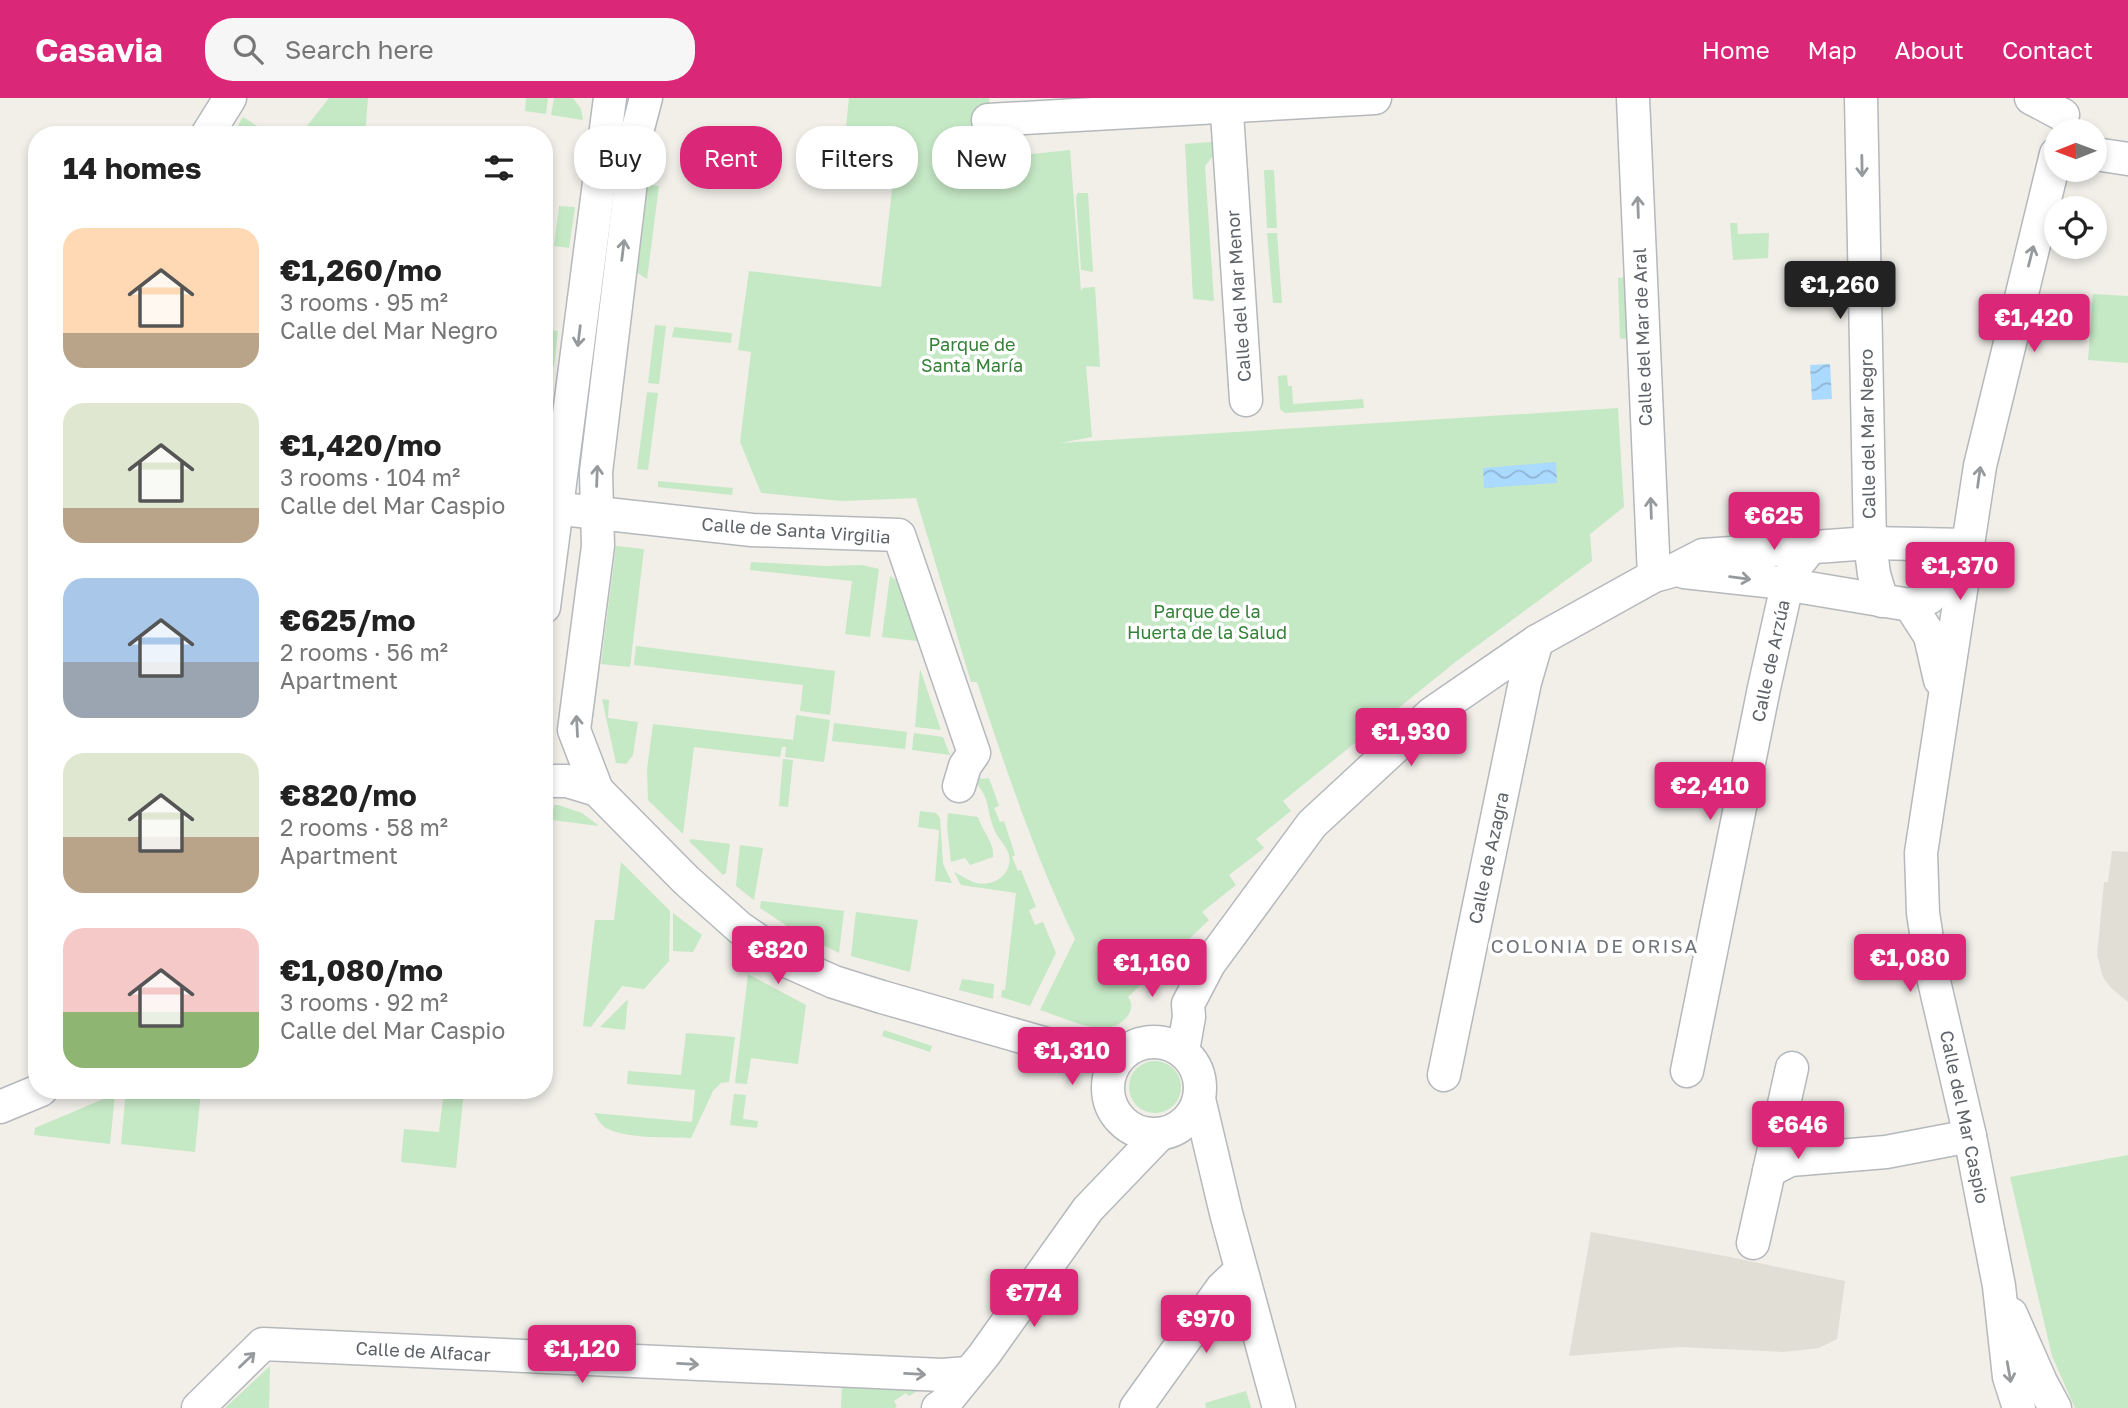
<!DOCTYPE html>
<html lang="en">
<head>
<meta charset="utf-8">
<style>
  :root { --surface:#fff; --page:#f6f6f6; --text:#222; --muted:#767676; --accent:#db2777 }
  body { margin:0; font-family:"Golos Text",sans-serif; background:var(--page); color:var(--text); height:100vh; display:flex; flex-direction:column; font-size:26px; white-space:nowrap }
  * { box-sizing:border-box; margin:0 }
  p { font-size:23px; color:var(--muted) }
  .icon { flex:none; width:38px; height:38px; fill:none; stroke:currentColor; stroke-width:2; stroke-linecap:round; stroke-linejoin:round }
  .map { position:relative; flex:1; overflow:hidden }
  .sheet { position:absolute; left:28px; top:28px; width:525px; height:973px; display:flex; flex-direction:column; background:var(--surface); border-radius:28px; box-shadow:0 4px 10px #0003 }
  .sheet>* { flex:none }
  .top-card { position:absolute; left:574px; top:28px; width:665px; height:63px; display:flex; gap:14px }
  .needle { width:46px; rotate:269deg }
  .buttons { position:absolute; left:2044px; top:21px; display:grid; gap:14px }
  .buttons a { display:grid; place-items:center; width:63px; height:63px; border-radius:50%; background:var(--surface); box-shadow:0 4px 10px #0003; font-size:35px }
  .price { position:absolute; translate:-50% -60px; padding:0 16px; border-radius:7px; background:var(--accent); color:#fff; font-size:23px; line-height:46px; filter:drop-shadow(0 2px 4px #0008) }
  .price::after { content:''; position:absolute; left:50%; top:42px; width:21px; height:16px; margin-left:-10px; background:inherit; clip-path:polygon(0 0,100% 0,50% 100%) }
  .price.selected { background:#222; color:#fff }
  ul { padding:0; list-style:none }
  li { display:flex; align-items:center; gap:21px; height:175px; padding:0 35px }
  li span { display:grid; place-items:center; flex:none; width:196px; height:140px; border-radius:21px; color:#555 }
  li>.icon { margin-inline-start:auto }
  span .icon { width:84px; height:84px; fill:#fffc; stroke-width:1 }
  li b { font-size:30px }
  h2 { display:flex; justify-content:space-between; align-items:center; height:84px; padding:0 35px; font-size:30px }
  .pill { padding:0 24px; border-radius:28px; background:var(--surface); box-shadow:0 4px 10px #0003; font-size:24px; line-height:63px }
  .pill.selected { background:var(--accent); color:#fff }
  header { display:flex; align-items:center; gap:42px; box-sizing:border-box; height:98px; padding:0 35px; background:var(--accent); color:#fff }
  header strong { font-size:33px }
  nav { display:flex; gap:38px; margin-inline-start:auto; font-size:24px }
  .search { width:490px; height:63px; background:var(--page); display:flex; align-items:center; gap:18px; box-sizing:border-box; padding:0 24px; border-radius:28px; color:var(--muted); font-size:26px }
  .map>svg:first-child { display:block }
  .education { fill:#e1ded6 }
  .green { fill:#c5e8c5 }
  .water { fill:url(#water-waves) }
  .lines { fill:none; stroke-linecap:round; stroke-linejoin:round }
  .minor-casing { stroke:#b5b8bc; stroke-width:35 }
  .minor { stroke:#fff; stroke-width:32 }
  .oneway { stroke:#979a9d }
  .labels { text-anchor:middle; stroke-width:7; stroke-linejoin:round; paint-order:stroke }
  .street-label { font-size:18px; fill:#5f6368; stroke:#fff }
  .park-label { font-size:18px; fill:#348238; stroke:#fff }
  .neighbourhood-label { font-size:19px; letter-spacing:2px; fill:#70757a; stroke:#fff }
</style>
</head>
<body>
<header>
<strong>Casavia</strong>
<div class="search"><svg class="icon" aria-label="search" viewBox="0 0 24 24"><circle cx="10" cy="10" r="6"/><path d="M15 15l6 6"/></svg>Search here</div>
<nav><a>Home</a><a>Map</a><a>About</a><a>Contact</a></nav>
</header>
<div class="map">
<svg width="2128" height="1310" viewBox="0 0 2128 1310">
  <defs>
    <pattern id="water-waves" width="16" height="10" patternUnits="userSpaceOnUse" patternTransform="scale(1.75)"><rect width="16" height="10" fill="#aadaff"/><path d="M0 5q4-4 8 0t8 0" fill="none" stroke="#8eb4d2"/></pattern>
  </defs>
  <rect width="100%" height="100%" fill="#f1efe8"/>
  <!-- education -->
  <g class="education">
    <polygon points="2112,753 2128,754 2128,904 2110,889 2103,879 2097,857 2104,784 2108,784"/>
    <polygon points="1591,1134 1725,1158 1845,1183 1837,1241 1819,1250 1784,1254 1680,1249 1569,1258"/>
  </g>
  <!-- green -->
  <g class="green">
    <polygon points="329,0 368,0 365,37 300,37"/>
    <polygon points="526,0 548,0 546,16 525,13"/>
    <polygon points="554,0 573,0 581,11 583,22 551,17"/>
    <path d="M849 0H989L995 60 1070 52 1081 193 1083 190 1095 189 1100 269 1086 268 1092 339 1060 345 1618 310 1624 409 1590 436 1592 463 1458 562 1283 703 1291 713 1256 741 1264 750 1229 777 1236 787 1202 814 1209 822 1128 899C1133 906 1132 913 1126 920 1106 943 1064 919 1040 912L1075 841C1035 758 1006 671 977 584H971L916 400 841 403 761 395 740 344 751 254 738 252 749 173 881 189 895 65 843 58Z"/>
    <polygon points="243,19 271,37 232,37"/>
    <polygon points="1225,43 1205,68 1214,203 1193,201 1185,46"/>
    <polygon points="1264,72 1274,72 1277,130 1267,130"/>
    <polygon points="652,87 659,88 647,181 635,173 646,91"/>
    <polygon points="1078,95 1088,95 1093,174 1081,172 1076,99"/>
    <polygon points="559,108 575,109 569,150 554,148"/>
    <polygon points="1730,125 1737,125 1738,136 1769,135 1768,160 1733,162"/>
    <polygon points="1267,135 1277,135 1282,205 1273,205"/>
    <polygon points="1626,179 1631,240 1620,241 1618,180"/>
    <polygon points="2093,196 2128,198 2128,265 2088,262"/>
    <polygon points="655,227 666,228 659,286 648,285"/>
    <polygon points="674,229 732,235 731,245 672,239"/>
    <polygon points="544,232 558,233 554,269 544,268"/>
    <polygon points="1287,277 1288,288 1292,288 1293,306 1363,301 1364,310 1285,315 1280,311 1278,278"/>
    <polygon points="647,294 658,295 648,372 637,371"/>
    <polygon points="658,383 733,390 732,397 658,389"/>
    <polygon points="616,448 644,451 630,569 601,566"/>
    <polygon points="751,464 825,468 862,467 879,471 870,539 845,536 852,483 750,472"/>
    <polygon points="890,478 900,485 917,543 882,539"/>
    <polygon points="636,548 835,573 830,617 800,613 803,587 634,567"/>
    <polygon points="920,571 941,632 915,629"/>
    <polygon points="602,601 609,602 608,620 638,624 633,657 626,666 616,665"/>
    <polygon points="796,617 830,622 824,664 785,659 786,649 782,649 780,659 694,649 683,736 648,702 647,671 653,626 793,642"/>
    <polygon points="834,625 907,634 905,651 832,643"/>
    <polygon points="914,635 943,639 950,657 912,652"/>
    <polygon points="783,661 793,662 788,709 779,708"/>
    <path d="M973 674 982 681 989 680 999 708 994 710 1000 724 1004 723 1015 757 1012 759 1018 773 1021 772 1036 809 1029 812 1035 827 1043 824 1056 855 1030 908 1001 899 1002 892H1005L1016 795 961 787 954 774C959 776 966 781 973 784 991 790 1013 778 1009 757 1007 748 998 741 995 733 985 710 992 699 970 679Z"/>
    <polygon points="558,707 582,715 599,728 552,722 554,707"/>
    <polygon points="920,713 936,715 940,720 943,766 952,785 935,783 939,732 918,729"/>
    <path d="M948 715 978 719C982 732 995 746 993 759L970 767 965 760 951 764 947 727Z"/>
    <polygon points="691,741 730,746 726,775 723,777 689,743"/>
    <polygon points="740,747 763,750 754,802 736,788"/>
    <polygon points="621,764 670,813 669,863 644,891 622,888 591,929 583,928 595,822 614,822"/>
    <polygon points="761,803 844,813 839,855 793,832 760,810"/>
    <polygon points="856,814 918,822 910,874 851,858"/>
    <polygon points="673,815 702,837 693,854 673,853"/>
    <polygon points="748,876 806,907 798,966 751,960 747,986 735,985"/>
    <polygon points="962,881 994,886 993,901 959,892"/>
    <polygon points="628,901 625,932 600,929"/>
    <polygon points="884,932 932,948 930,954 882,938"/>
    <path d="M686 935 735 939 729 984 721 985 713 993 691 1040C668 1039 630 1041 608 1031 601 1028 598 1021 594 1015L692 1024 695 992 627 986 628 973 681 977Z"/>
    <circle cx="1155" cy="989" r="26"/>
    <polygon points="126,992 201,992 195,1054 121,1046"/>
    <polygon points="444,992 464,992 456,1070 401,1064 404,1031 439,1034"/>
    <polygon points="115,996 110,1046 34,1037 35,1030"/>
    <polygon points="734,996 746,997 743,1021 758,1023 757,1030 730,1027"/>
    <polygon points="2128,1057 2128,1310 2075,1310 2052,1258 2010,1079"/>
    <polygon points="270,1268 269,1310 225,1310"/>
    <polygon points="842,1282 922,1290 909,1298 906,1295 894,1303 897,1308 895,1310 841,1310"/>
    <polygon points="1246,1293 1251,1310 1206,1310 1205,1305"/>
  </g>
  <!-- water -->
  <g class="water">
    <polygon points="1830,266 1832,301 1812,302 1810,267"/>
    <polygon points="1556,364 1557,385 1484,390 1483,370"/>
  </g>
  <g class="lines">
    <!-- minor casing -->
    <g class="minor-casing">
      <g id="minor">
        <polyline points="1226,0 1246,302"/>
        <polyline points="1633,0 1654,478"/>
        <polyline points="1861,0 1870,445 1874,476 1882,503"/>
        <polyline points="2031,0 2063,17"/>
        <polyline points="988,22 1375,0"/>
        <polyline points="207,37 230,0"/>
        <polyline points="2095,56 2128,61"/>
        <polyline points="544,409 752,432 899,437 974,655 965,668 959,688"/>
        <polyline points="1684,474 1766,483 1910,507 1929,500 1963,455"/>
        <polyline points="1910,507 1930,538 1940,582"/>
        <polyline points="544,509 610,0"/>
        <polyline points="544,683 567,683 597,692 686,782 740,830 791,865 834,884 882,899 1071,953 1083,952 1123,955"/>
        <polyline points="597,692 574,632 598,448 596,374 637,34 646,0"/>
        <circle cx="1154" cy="990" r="46"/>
        <polyline points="1183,953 1189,919 1188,906 1209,866 1312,726 1431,616 1537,543 1654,478 1672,473 1703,457 1870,445 1968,447"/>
        <polyline points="1687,973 1764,590 1787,487 1793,472 1811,449"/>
        <polyline points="1444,977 1525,584 1537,543"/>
        <polyline points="1199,1001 1226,1115 1279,1310"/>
        <polyline points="0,1009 41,992"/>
        <polyline points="1769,1073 1790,1062 1886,1054 1970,1038"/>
        <polyline points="1753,1145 1792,970"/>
        <polyline points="2011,1216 2041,1284 2055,1310"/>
        <polyline points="198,1310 263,1246 942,1277 968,1275"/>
        <polyline points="938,1310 944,1306 984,1257 1088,1111 1160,1036"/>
        <polyline points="1136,1310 1222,1190 1241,1172"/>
        <polyline points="2019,1310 2009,1279 1999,1188 1970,1038 1933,879 1923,815 1921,755 1980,368 2056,56"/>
      </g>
    </g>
    <!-- minor -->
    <use href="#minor" class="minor"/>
  </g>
  <!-- one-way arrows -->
  <defs><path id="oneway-shaft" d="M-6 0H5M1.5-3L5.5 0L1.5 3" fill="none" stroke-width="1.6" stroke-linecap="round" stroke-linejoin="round" transform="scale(1.75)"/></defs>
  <g class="oneway">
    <use href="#oneway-shaft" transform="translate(1862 68) rotate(89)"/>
    <use href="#oneway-shaft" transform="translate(1638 109) rotate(-92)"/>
    <use href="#oneway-shaft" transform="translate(623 152) rotate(-83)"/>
    <use href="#oneway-shaft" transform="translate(2031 158) rotate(-76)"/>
    <use href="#oneway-shaft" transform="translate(579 238) rotate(97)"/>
    <use href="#oneway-shaft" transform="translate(597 378) rotate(-88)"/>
    <use href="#oneway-shaft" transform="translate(1979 379) rotate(-82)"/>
    <use href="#oneway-shaft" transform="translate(1651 410) rotate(-92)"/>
    <use href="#oneway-shaft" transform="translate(1740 480) rotate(7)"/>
    <use href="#oneway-shaft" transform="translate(577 628) rotate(-93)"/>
    <use href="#oneway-shaft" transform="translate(247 1262) rotate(-44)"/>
    <use href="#oneway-shaft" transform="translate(688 1266) rotate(3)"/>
    <use href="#oneway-shaft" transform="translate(2009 1274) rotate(80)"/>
    <use href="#oneway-shaft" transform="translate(915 1276) rotate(3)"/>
  </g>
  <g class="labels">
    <!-- street labels -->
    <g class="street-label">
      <text transform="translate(1239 198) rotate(-94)" y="6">Calle del Mar Menor</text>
      <text transform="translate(1643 239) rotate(-92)" y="6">Calle del Mar de Aral</text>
      <text transform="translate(1868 336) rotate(-91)" y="6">Calle del Mar Negro</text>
      <text transform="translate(796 433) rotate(4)" y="6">Calle de Santa Virgilia</text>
      <text transform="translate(1771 563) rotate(-78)" y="6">Calle de Arzúa</text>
      <text transform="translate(1489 760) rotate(-78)" y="6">Calle de Azagra</text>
      <text transform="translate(1964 1019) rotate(78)" y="6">Calle del Mar Caspio</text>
      <text transform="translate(423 1254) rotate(3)" y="6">Calle de Alfacar</text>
    </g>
    <!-- park labels -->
    <g class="park-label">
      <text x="972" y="253">Parque de<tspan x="972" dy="21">Santa María</tspan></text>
      <text x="1207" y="520">Parque de la<tspan x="1207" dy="21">Huerta de la Salud</tspan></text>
    </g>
    <!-- neighbourhood labels -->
    <g class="neighbourhood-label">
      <text x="1595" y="855">COLONIA DE ORISA</text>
    </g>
  </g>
</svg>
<div class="buttons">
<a><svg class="needle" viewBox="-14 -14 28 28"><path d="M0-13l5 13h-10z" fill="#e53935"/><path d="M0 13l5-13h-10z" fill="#767676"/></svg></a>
<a><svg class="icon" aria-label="locate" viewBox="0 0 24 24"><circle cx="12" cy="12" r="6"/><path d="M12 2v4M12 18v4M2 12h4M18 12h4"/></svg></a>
</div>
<b class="price selected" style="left:1840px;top:223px">€1,260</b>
<b class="price" style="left:2034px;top:256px">€1,420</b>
<b class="price" style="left:1774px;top:454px">€625</b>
<b class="price" style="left:1960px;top:504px">€1,370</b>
<b class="price" style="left:1411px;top:670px">€1,930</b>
<b class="price" style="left:1710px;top:724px">€2,410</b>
<b class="price" style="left:778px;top:888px">€820</b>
<b class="price" style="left:1910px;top:896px">€1,080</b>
<b class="price" style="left:1152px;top:901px">€1,160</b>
<b class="price" style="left:1072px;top:989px">€1,310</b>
<b class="price" style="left:1798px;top:1063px">€646</b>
<b class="price" style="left:1034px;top:1231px">€774</b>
<b class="price" style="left:1206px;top:1257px">€970</b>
<b class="price" style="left:582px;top:1287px">€1,120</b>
<div class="top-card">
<a class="pill">Buy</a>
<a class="pill selected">Rent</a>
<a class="pill">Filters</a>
<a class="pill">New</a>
</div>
<section class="sheet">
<h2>14 homes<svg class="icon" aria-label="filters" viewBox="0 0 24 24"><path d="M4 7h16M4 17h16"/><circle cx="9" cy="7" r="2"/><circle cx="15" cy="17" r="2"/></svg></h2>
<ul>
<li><span style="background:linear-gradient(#ffd9b3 75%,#b9a48a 0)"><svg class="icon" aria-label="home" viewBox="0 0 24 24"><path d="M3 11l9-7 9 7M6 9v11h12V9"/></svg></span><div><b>€1,260/mo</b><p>3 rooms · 95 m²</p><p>Calle del Mar Negro</p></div></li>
<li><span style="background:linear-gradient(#dfe7d0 75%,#b9a48a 0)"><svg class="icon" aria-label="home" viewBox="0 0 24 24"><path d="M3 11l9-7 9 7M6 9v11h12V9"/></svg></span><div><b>€1,420/mo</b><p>3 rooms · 104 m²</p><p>Calle del Mar Caspio</p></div></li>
<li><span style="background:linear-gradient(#a9c7e8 60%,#9aa5b1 0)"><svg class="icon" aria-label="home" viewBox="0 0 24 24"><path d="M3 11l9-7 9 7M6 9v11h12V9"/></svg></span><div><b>€625/mo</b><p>2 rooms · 56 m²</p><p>Apartment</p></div></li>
<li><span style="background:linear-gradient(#dfe7d0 60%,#b9a48a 0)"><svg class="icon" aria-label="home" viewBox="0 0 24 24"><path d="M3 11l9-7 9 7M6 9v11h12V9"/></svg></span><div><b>€820/mo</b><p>2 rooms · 58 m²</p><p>Apartment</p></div></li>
<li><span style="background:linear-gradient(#f6c9c9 60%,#8fb573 0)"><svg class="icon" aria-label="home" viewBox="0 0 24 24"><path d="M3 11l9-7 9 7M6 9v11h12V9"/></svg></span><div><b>€1,080/mo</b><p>3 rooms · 92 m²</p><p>Calle del Mar Caspio</p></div></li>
</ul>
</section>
</div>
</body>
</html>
